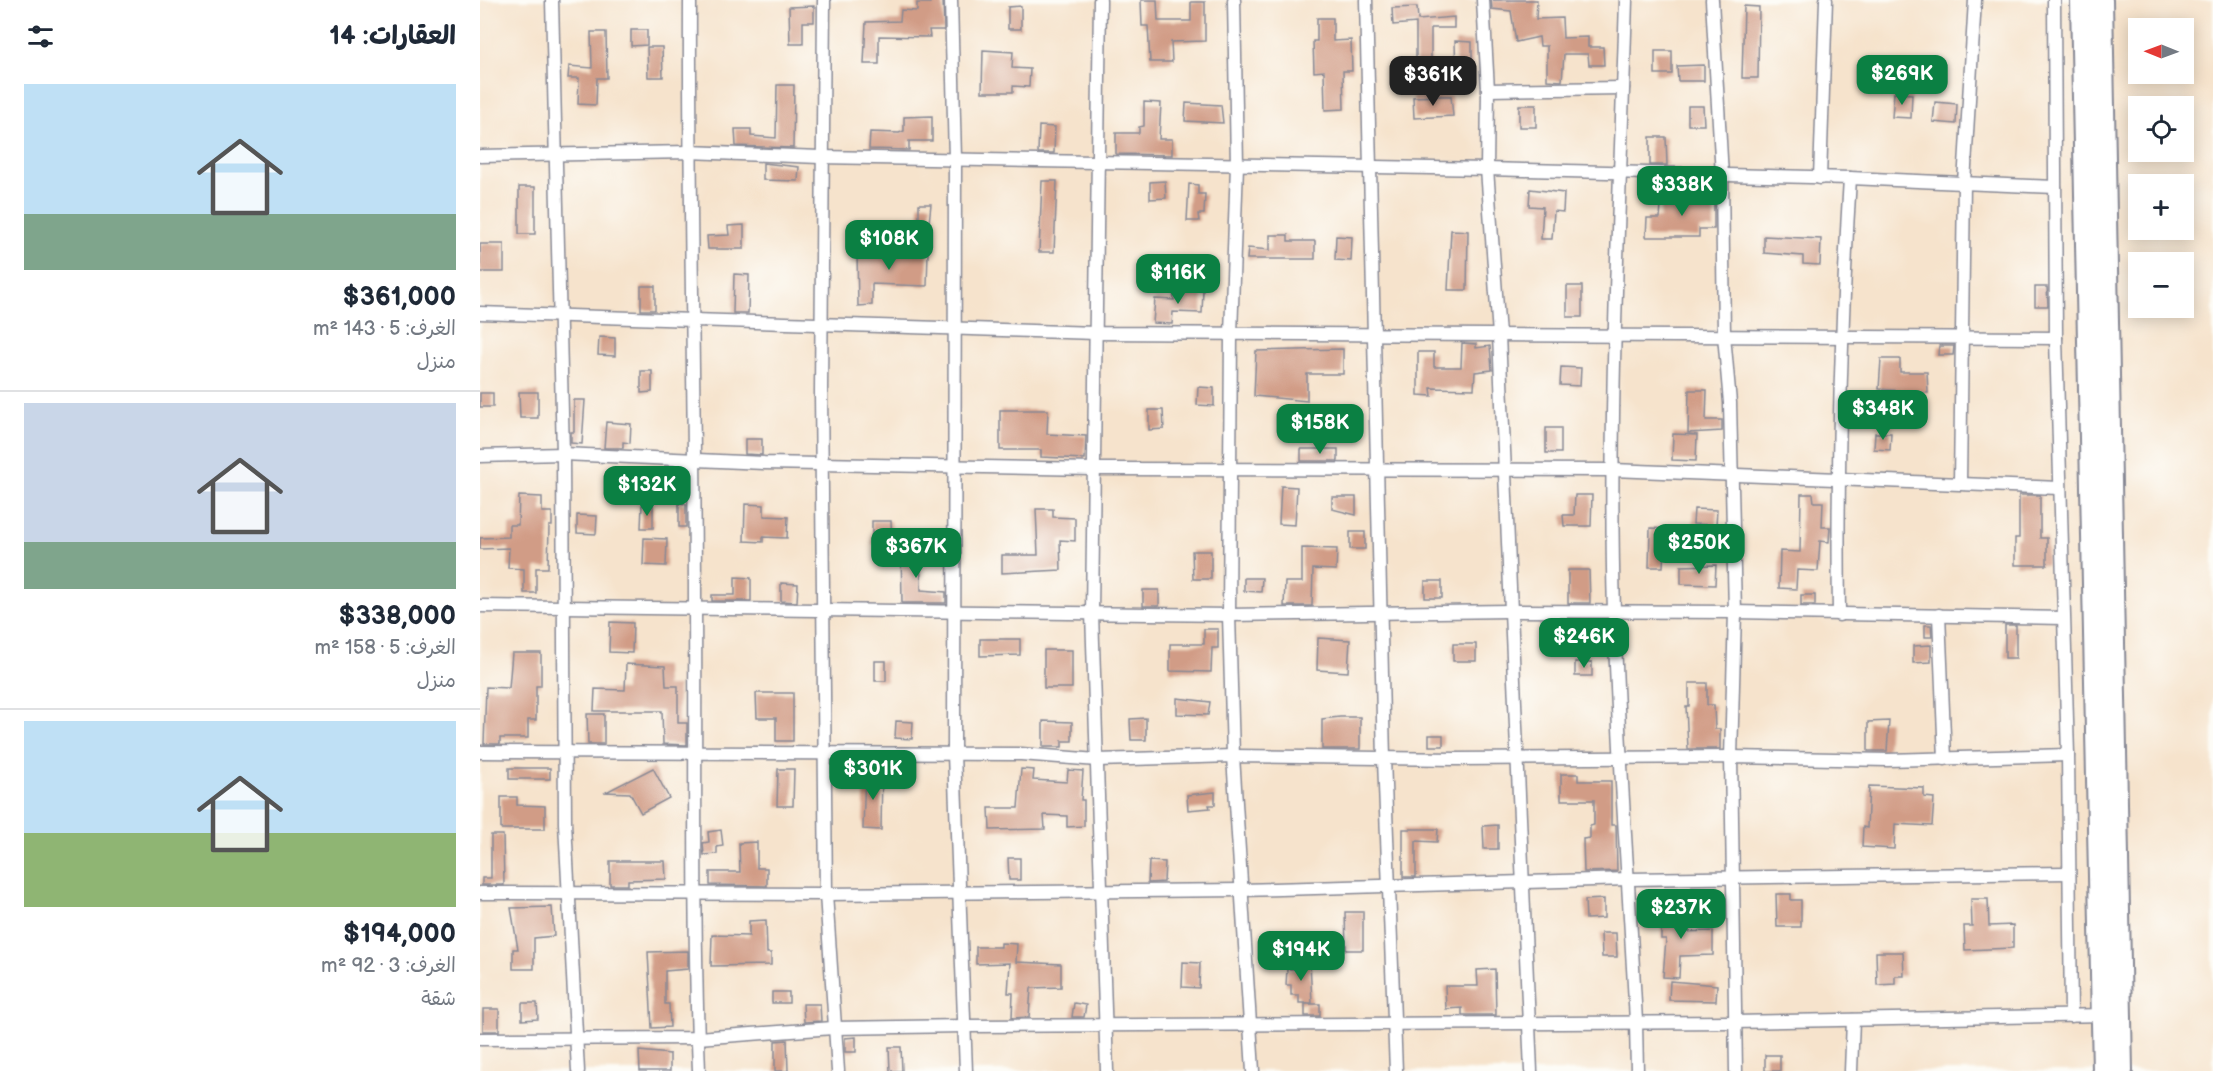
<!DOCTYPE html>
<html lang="ar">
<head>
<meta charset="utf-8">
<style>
  :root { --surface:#fff; --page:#f2f2f3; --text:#1f2937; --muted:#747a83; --line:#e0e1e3; --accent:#0b8043 }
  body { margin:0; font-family:"Balsamiq Sans","Playpen Sans Arabic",sans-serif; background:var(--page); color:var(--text); direction:rtl; height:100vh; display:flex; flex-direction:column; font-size:22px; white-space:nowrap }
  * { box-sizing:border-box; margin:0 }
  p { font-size:20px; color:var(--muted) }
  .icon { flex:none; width:33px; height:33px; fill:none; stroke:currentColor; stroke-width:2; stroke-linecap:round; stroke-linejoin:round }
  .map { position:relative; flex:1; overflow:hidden; direction:ltr }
  .side { display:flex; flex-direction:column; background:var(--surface); width:480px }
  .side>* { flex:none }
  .needle { width:39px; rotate:271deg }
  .controls { position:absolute; left:1648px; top:18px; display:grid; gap:12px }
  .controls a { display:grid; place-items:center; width:66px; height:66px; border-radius:0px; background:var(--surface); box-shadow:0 3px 15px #0003; font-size:30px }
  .price { position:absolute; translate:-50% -51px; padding:0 14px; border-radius:12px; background:var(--accent); color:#fff; font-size:20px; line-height:39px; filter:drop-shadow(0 2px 3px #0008) }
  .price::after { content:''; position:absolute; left:50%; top:36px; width:18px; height:14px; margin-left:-9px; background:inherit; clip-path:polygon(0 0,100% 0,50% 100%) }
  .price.selected { background:#222; color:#fff }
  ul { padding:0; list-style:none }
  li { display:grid; align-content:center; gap:12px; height:318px; padding:0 24px }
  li+li { border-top:2px solid var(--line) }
  li span { display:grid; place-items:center; height:186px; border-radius:0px; color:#555 }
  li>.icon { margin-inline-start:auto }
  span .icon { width:108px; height:108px; fill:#fffc; stroke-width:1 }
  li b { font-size:26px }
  h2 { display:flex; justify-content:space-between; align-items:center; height:72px; padding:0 24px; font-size:26px }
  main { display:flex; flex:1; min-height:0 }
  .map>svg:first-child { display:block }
  .building { fill:#d19c86 }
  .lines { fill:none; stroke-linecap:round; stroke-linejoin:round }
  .street-casing { stroke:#888995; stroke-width:15 }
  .highway-casing { stroke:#888995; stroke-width:26 }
  .street { stroke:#fff; stroke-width:12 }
  .highway { stroke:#fff; stroke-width:22 }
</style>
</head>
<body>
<main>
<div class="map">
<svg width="1733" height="1071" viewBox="0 0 1733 1071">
  <rect width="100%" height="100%" fill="#fdfcf7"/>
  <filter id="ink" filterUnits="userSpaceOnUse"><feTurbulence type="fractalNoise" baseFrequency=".0167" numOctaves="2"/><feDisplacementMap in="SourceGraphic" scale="12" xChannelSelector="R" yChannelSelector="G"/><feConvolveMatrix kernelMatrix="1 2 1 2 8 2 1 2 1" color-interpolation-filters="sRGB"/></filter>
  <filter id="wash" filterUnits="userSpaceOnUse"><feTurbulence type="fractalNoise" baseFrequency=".008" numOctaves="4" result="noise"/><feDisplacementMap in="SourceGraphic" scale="24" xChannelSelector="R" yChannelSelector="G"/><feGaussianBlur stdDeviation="1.35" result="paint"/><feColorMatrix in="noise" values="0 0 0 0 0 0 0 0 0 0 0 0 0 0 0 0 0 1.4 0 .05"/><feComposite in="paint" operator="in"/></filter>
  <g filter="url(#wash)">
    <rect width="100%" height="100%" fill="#f6e3cc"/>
    <g id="blocks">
      <!-- building -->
      <g class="building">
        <polygon points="450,0 463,0 464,30 449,30 450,37 399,36 399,64 384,64 386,22 420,21 421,10 437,11 437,3 450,3"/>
        <polygon points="661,0 677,0 678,21 711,21 711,2 725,2 725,41 691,42 692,62 670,62 668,26 662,26"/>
        <polygon points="1011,0 1057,0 1056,19 1082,18 1083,38 1108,37 1108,47 1123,47 1124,65 1109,65 1108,54 1084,54 1082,81 1067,80 1067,46 1060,46 1059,37 1036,42 1031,11 1012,9"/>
        <polygon points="334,6 334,22 323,22 323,44 310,44 309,7"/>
        <polygon points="541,6 541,29 528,29 528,7"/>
        <polygon points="1264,6 1279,7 1278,78 1262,78"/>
        <polygon points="937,7 938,20 974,17 974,28 951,28 951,66 936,67 936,23 913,25 912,8"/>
        <polygon points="837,18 853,18 853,41 871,40 872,71 863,71 864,109 845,110 844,71 834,72 833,41 837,41"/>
        <polygon points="151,30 167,30 167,45 151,46"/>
        <polygon points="111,32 126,32 127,78 117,78 116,105 98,104 99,78 88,78 89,66 112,68"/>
        <polygon points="975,41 992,42 992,75 976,75"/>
        <polygon points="167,47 182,47 183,77 168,77"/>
        <polygon points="503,50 533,52 532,68 550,69 549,87 533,86 533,92 502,92"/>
        <rect x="1175" y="51" width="17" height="23"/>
        <polygon points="1224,65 1224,81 1198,81 1197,66"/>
        <polygon points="297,85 314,85 313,148 256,146 255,129 271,129 271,136 296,138"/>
        <polygon points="1414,93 1432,94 1431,118 1412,117"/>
        <polygon points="962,96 971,96 973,116 934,118 933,97"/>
        <polygon points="664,102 681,103 679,139 692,139 692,155 636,154 636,133 659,133 659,127 664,126"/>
        <polygon points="1455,102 1477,104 1476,124 1453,122"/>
        <polygon points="706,103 741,105 743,123 705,121"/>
        <rect x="1039" y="105" width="17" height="22"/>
        <polygon points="1208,106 1223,106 1224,125 1208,125"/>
        <polygon points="452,116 452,141 429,141 429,150 389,149 390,132 419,133 424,131 424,117"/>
        <polygon points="559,126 575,127 574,153 558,153"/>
        <polygon points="1170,137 1186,137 1187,165 1170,165"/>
        <polygon points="283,163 319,167 318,181 283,180"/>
        <polygon points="562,181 577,181 574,252 559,252"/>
        <polygon points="685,181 686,198 670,199 670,182"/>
        <polygon points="709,184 718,185 718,194 725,194 724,214 718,214 719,221 707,221"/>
        <rect x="39" y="187" width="16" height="47"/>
        <polygon points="1050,189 1084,193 1083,212 1074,211 1072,239 1061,239 1063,207 1049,206"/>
        <polygon points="1182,192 1213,195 1212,198 1234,198 1234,229 1219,229 1219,237 1166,237 1167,218 1180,218"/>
        <polygon points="439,204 451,204 449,223 439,222"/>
        <polygon points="264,225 264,249 228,249 227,236 249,235 248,226"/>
        <polygon points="971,230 988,231 987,290 968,290"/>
        <polygon points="790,235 808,235 808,241 835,241 835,259 767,259 768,248 790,250"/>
        <polygon points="856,236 872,237 871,261 855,260"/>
        <polygon points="1284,236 1341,239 1340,265 1323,264 1323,256 1284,253"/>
        <rect x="0" y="244" width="24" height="28"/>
        <polygon points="377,251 448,253 447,286 392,284 392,305 378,306"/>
        <polygon points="254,274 269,275 268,313 253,313"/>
        <rect x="161" y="286" width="14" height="24"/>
        <rect x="1087" y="286" width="15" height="31"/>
        <polygon points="1555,287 1567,287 1568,306 1555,306"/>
        <polygon points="693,288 723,290 722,313 693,312 692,324 673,323 675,299 694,300"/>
        <polygon points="119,337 135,338 135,356 118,355"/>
        <polygon points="982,343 996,344 996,348 1010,346 1012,370 995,372 994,389 951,388 952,396 938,395 938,352 954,352 954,367 981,367"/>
        <polygon points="1459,346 1474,346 1473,355 1458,355"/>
        <polygon points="863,349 863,374 827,374 827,401 774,396 776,351"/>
        <polygon points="1401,359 1420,359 1420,372 1447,372 1448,393 1399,389"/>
        <polygon points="1081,367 1101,368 1100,386 1080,385"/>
        <polygon points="161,371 172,371 172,392 161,393"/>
        <polygon points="718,387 734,388 734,406 717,405"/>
        <polygon points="1209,390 1227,390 1226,420 1242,420 1242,431 1208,433"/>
        <polygon points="39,392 58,392 58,418 40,418"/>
        <rect x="0" y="393" width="13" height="14"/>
        <polygon points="94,400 105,400 102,444 91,443 91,432 94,432"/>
        <polygon points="520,410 568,410 567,434 606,436 605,459 561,457 561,450 520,450"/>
        <polygon points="669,410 683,410 684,429 669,430"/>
        <polygon points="853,411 870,412 870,430 853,430"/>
        <polygon points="126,422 151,424 150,443 143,442 143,448 124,448"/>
        <rect x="1066" y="428" width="15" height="25"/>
        <polygon points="1395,433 1411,433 1410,450 1394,449"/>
        <polygon points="1193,434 1217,435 1216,461 1192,460"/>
        <polygon points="265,439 282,439 282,455 265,454"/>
        <rect x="821" y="449" width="37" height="12"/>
        <polygon points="801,486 817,487 815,525 799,524"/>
        <polygon points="1321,494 1333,494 1334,502 1343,502 1342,527 1350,527 1349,542 1340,541 1338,571 1317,570 1316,589 1299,588 1300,551 1320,552"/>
        <polygon points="1095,495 1112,495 1111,526 1084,526 1083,515 1094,515"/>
        <polygon points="1539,495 1560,495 1560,538 1567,538 1567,565 1535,565 1535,538 1539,538"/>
        <polygon points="39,496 62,497 62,512 72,512 72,526 69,526 68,568 56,568 56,593 44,593 44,569 28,568 29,548 0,549 0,538 29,537 29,525 38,525"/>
        <polygon points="852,497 876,497 876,515 852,509"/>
        <polygon points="199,503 206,504 206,527 199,527"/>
        <polygon points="265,504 284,505 284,516 308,517 307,538 283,537 283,542 264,541"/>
        <polygon points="162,505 173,505 173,528 161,528"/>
        <polygon points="556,509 573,509 573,517 595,518 595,541 580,540 581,570 522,573 522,555 558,555"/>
        <polygon points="1214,509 1237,510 1236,525 1213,524"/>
        <polygon points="97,515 117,516 116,534 97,533"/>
        <polygon points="392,521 411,521 412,543 392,544"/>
        <polygon points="1170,528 1189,529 1189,544 1184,544 1183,567 1169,567"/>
        <rect x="870" y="532" width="15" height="17"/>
        <polygon points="164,538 187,539 186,566 163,565"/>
        <polygon points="421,545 440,545 441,590 466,592 466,603 422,603"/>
        <polygon points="822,548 857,549 856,570 833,569 832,606 804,606 805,582 822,582"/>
        <polygon points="712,551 731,551 731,579 713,579"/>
        <polygon points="1236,565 1235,585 1201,584 1201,566"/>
        <polygon points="1088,570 1109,570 1110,603 1088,603"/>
        <polygon points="255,577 271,578 271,601 232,601 232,595 255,595"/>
        <polygon points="764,578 782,578 781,592 764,591"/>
        <rect x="945" y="581" width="17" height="17"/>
        <polygon points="301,583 318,584 317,602 301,601"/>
        <rect x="663" y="590" width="16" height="16"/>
        <rect x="1321" y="595" width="14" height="10"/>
        <polygon points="130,622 153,623 152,653 129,652"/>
        <polygon points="1445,625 1451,625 1452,637 1445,637"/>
        <rect x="1525" y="625" width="11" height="33"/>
        <polygon points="724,629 738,629 738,648 732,648 731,672 690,671 690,644 724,644"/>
        <polygon points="838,638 870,640 868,672 837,670"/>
        <polygon points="500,639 540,639 540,655 500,656"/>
        <rect x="973" y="644" width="23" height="17"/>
        <polygon points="1451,645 1451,662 1433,663 1433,646"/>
        <rect x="564" y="650" width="28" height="38"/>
        <polygon points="32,653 61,653 61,686 56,686 56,720 48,720 48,738 20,738 20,744 4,744 6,687 29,688"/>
        <rect x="395" y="661" width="11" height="20"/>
        <rect x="1095" y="662" width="17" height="14"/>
        <polygon points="146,664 185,666 186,686 198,686 198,723 207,723 207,745 183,744 182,711 114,711 115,689 145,690"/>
        <polygon points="1209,683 1227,683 1227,705 1234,705 1235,729 1240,729 1240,749 1208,749 1206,706 1209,706"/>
        <polygon points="276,693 313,693 313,741 296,741 296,718 277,718"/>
        <polygon points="697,698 730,702 728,715 697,714"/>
        <polygon points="107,714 124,714 124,744 108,744"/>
        <polygon points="860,717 880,717 880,749 842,749 842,719"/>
        <polygon points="666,718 666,740 651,740 650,719"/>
        <polygon points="416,721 433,722 432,739 415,738"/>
        <polygon points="563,721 592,722 592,741 582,741 582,747 563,747"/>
        <polygon points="1409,721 1407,751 1388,751 1388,722"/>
        <rect x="949" y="735" width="14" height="11"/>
        <rect x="29" y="768" width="41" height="11"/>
        <polygon points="173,768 189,798 161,813 150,793 126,792"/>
        <polygon points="298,769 314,769 313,806 297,806"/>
        <polygon points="541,769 554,770 553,780 587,782 588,770 603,771 601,800 604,800 604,826 587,827 587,816 564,815 565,829 510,830 509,808 538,808"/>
        <polygon points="385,772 402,772 401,830 383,829"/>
        <polygon points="1081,774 1098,774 1098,781 1131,781 1131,825 1136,825 1137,871 1104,872 1103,839 1110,838 1110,826 1114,825 1114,800 1081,800"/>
        <polygon points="1389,786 1444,788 1444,797 1454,798 1452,826 1415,824 1414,849 1382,847 1383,827 1387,828"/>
        <polygon points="735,792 735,805 729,805 730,808 708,810 707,795"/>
        <polygon points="21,797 37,797 37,805 65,806 65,829 21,829"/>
        <polygon points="1018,825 1018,849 1004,849 1003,826"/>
        <polygon points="923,829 958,829 957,842 936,841 936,877 923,877"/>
        <polygon points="241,830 243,846 237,847 237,854 224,855 223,843 229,842 228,832"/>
        <polygon points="11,835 23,835 24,885 2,885 2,878 11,878"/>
        <polygon points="277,842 277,868 287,868 287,886 230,885 230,872 260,872 259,843"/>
        <polygon points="528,858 540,858 540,880 529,880"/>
        <polygon points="130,861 185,861 186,879 148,880 148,885 130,885"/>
        <polygon points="669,861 685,862 684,882 668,883"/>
        <polygon points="1296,894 1311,894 1311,900 1321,900 1321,927 1297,927"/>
        <polygon points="1200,896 1201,932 1233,931 1233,955 1200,956 1199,978 1183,977 1186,939 1181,939 1181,922 1187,922 1186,897"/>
        <polygon points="1124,899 1124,918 1106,919 1105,900"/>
        <polygon points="1491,899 1508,899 1509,926 1533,925 1533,948 1485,950 1484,926 1492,926"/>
        <polygon points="72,907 74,936 54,938 54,969 33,969 33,949 38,949 31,908"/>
        <polygon points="865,912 883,912 883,950 866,950"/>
        <polygon points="286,920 287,953 291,953 291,965 231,966 232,935 269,936 269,921"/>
        <polygon points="1121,933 1136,933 1137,957 1122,957"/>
        <polygon points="521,943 537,944 536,962 581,964 581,987 551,988 549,1017 532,1018 533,993 528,993 530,963 496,964 496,947 521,947"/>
        <polygon points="208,951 208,969 185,971 185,1004 189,1004 190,1027 172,1028 168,952"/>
        <polygon points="1396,952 1423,952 1424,976 1415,976 1415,984 1397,985"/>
        <polygon points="703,962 720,963 719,988 702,987"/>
        <polygon points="818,962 830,962 832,1003 819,1003 819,995 811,995 811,985 806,985 807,969 818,969"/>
        <polygon points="1015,969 1016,1015 982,1015 982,1008 966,1009 965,986 998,986 997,970"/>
        <polygon points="1190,981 1237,985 1236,1001 1189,1000"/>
        <rect x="292" y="992" width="17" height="11"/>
        <polygon points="42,1003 57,1003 58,1019 42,1020"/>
        <polygon points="594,1003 606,1005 604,1017 592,1017"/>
        <polygon points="323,1004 340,1004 341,1021 324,1022"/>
        <rect x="825" y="1004" width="15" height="12"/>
        <rect x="3" y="1009" width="16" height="22"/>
        <polygon points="376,1037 376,1052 365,1052 365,1038"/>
        <polygon points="307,1040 308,1071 295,1071 295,1041"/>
        <polygon points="409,1047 421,1047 422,1071 410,1071"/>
        <polygon points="159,1051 190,1054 190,1071 160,1071"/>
        <rect x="1285" y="1055" width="15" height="16"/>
      </g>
    </g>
  </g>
  <g filter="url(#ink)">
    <use href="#blocks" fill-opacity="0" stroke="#888995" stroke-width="1.5"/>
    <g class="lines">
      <!-- street casing -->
      <g class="street-casing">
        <g id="street">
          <polyline points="72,0 83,454 85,823 98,1071"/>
          <path d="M210 0C209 203 215 405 215 608 216 763 213 917 219 1071"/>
          <polyline points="344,0 341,392 346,894 358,1071"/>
          <polyline points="471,0 475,159 474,754 486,1071"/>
          <polyline points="620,0 612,613 627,1071"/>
          <polyline points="754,0 757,165 751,334 749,615 753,756 773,1071"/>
          <polyline points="886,0 904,759 916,1071"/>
          <polyline points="1003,0 1008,90 1007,169 1019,335 1051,1071"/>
          <path d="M1146 0C1140 204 1128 407 1134 611 1138 748 1149 885 1156 1022L1157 1071"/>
          <polyline points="1232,0 1242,176 1244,335 1250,403 1255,612 1251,757 1256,1071"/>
          <polyline points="1574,0 1576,338 1588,755 1591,1016"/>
          <polyline points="1008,90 1143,88"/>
          <polyline points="0,156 209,152 340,157 1007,169 1370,178 1575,187"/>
          <polyline points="1340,178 1346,0"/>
          <polyline points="0,313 616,333 1576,338"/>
          <polyline points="0,456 83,454 284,463 614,469 1133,470 1579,488"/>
          <polyline points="1480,483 1484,183 1495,0"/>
          <polyline points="0,606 749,615 1029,611 1255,612 1583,618"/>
          <path d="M1359 615C1357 469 1361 324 1370 178"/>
          <polyline points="1459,615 1465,759"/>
          <polyline points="0,752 541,754 617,760 753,756 976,759 1251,757 1408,760 1588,755"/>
          <polyline points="0,893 346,894 761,890 1149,879 1588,873"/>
          <polyline points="0,1039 218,1038 353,1028 485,1026 1255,1022 1627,1015"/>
          <polyline points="1371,1071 1373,1020"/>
        </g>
      </g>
      <!-- highway casing -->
      <g class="highway-casing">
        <g id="highway">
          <polyline points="1602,0 1624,1071"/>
          <polyline points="1621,0 1641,1071"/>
        </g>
      </g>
      <!-- street -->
      <use href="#street" class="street"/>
      <!-- highway -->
      <use href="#highway" class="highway"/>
    </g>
  </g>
</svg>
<div class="controls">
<a><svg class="needle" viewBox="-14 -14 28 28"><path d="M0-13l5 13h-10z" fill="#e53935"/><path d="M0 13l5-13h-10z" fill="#747a83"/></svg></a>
<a><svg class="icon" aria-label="locate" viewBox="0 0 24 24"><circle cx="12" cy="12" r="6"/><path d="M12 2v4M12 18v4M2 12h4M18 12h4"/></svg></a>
<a>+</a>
<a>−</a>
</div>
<b class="price" style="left:1422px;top:106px">$269K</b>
<b class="price selected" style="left:953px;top:107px">$361K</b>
<b class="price" style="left:1202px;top:217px">$338K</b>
<b class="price" style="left:409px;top:271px">$108K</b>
<b class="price" style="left:698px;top:305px">$116K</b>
<b class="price" style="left:1403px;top:441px">$348K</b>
<b class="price" style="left:840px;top:455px">$158K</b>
<b class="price" style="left:167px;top:517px">$132K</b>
<b class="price" style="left:1219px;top:575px">$250K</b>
<b class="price" style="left:436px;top:579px">$367K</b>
<b class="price" style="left:1104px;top:669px">$246K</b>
<b class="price" style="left:393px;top:801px">$301K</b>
<b class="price" style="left:1201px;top:940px">$237K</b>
<b class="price" style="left:821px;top:982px">$194K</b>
</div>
<section class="side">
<h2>العقارات: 14<svg class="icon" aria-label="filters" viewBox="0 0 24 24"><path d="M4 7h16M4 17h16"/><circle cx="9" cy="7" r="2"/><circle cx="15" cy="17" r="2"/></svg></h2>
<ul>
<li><span style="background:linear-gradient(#bfe0f5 70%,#7fa58c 0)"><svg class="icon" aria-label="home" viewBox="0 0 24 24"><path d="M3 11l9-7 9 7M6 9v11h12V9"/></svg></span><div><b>$361,000</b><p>الغرف: 5 · 143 m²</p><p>منزل</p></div></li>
<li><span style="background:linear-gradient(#c9d6e8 75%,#7fa58c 0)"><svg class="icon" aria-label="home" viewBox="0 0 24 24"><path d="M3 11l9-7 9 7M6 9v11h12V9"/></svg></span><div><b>$338,000</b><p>الغرف: 5 · 158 m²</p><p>منزل</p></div></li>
<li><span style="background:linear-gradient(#bfe0f5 60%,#8fb573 0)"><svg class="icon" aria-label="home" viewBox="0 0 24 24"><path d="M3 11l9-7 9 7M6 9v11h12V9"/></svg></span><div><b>$194,000</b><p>الغرف: 3 · 92 m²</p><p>شقة</p></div></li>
</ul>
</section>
</main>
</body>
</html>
